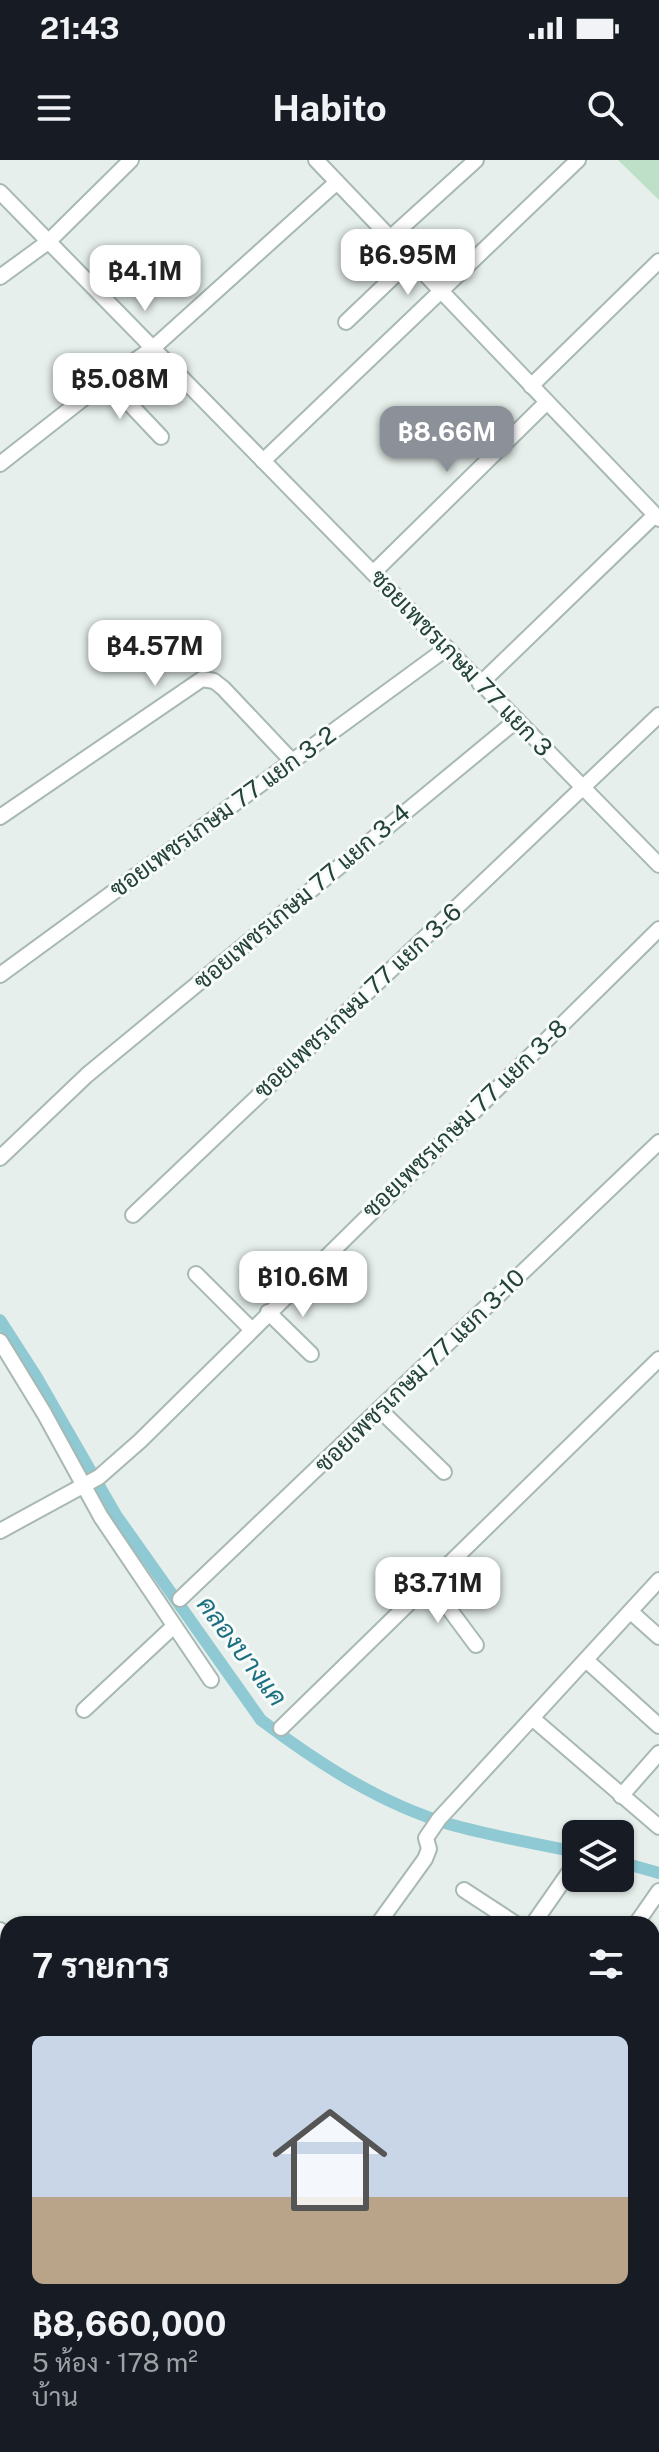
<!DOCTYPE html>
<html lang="th">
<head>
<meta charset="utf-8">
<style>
  :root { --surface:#171b24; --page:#242831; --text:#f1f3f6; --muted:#9ea1a6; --accent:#8c9099 }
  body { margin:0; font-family:"Public Sans",Sarabun,sans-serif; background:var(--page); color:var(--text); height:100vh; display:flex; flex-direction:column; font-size:30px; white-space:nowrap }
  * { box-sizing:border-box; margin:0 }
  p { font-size:26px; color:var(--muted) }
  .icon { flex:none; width:44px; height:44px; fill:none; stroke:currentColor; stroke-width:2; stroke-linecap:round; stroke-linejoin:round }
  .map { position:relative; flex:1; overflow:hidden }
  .side { position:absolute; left:0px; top:1756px; width:660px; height:536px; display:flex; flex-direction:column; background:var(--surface); border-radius:24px 24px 0 0; box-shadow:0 2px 6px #0004 }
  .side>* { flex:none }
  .buttons { position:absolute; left:562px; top:1660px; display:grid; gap:16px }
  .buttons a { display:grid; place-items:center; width:72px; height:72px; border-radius:12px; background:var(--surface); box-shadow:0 2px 6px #0004; font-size:40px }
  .price { position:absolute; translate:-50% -68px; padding:0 18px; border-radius:16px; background:#fff; color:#222; font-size:26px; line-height:52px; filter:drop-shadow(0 2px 4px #0008) }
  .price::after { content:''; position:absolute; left:50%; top:48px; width:24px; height:18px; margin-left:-12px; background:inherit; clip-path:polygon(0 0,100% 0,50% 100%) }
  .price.active { background:var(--accent); color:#fff }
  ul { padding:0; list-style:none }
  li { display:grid; align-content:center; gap:16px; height:424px; padding:0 32px }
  li span { display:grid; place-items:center; height:248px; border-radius:12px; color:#555 }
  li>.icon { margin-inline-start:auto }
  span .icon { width:144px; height:144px; fill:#fffc; stroke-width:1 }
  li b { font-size:34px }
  h2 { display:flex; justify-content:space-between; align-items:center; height:96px; padding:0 32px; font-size:34px }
  .status { display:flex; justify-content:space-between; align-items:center; height:56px; padding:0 40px; background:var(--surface); direction:ltr }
  .status svg { height:22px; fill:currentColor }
  header { display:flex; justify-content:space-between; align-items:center; height:104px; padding:0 32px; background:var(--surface); font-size:36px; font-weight:700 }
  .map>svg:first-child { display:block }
  .green { fill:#bfe0c8 }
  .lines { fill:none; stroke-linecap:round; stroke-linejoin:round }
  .canal { stroke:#8ec9d4; stroke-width:12 }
  .minor-casing { stroke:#a8b8b2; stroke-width:18 }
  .minor { stroke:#fff; stroke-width:14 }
  .labels { text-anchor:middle; stroke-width:6; stroke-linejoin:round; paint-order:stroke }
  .street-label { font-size:24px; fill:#24423a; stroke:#f7fbf9 }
  .water-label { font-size:26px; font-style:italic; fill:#1c6f80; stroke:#f7fbf9 }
</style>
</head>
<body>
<div class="status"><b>21:43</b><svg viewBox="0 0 49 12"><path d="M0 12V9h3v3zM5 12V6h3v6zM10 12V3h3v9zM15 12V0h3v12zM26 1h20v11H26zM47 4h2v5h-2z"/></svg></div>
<header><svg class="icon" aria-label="menu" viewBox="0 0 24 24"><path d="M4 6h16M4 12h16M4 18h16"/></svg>Habito<svg class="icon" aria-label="search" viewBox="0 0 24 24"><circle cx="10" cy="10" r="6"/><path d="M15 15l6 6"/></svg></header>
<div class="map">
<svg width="659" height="2292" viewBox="0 0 659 2292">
  <rect width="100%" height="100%" fill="#e6efeb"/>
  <!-- green -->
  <polygon class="green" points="618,0 659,0 659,40"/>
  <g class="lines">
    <!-- canal -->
    <g class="canal">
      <path d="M0 1160 36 1216 116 1355 261 1560C318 1603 381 1644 449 1664 491 1676 534 1683 576 1692"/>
      <polyline points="620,1702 659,1713"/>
    </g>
    <!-- minor casing -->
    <g class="minor-casing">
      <g id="minor">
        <polyline points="316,0 659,359"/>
        <polyline points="0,32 659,705"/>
        <polyline points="390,78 476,0"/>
        <polyline points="0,117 48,82 131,0"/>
        <polyline points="346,162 411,100"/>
        <polyline points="107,220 161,277"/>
        <polyline points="531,226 659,101"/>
        <polyline points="263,301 578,0"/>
        <polyline points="0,304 107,220 153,188 337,22"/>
        <polyline points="373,413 547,242"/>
        <polyline points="480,524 655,355"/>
        <polyline points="0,657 202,519 214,521 223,528 292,601"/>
        <polyline points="0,815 447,488"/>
        <polyline points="0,998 87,915 517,560"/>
        <polyline points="133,1055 659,555"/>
        <polyline points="196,1114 251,1169"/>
        <polyline points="268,1152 311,1194"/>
        <polyline points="0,1181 44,1253 101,1357 211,1520"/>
        <polyline points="380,1250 444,1312"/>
        <polyline points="0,1371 99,1317 140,1281 659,769"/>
        <polyline points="430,1423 476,1485"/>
        <polyline points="180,1439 659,982"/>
        <polyline points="631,1452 659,1477"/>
        <polyline points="586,1500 659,1566"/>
        <polyline points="84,1550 174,1466"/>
        <polyline points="532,1558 659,1667"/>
        <polyline points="281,1568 659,1199"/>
        <polyline points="621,1636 659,1593"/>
        <polyline points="464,1730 516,1764"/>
        <polyline points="378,1764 425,1699 429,1689 426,1678 439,1659 659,1420"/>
        <polyline points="533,1764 570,1711"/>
        <polyline points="636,1764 659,1731"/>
        <polyline points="0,1770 8,1777"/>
        <polyline points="0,1866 8,1871"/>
        <polyline points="652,1991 659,1980"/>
        <polyline points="0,2077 8,2084"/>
        <polyline points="652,2187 659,2168"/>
        <polyline points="0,2198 8,2205"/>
        <polyline points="0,2253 8,2261"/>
        <polyline points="33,2284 41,2292"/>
        <polyline points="146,2284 156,2292"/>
        <polyline points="235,2284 245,2292"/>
        <polyline points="483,2284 495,2292"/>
        <polyline points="358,2285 370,2292"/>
        <polyline points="5,2292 12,2284"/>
        <polyline points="265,2292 271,2284"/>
        <polyline points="615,2292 618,2284"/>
      </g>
    </g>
    <!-- minor -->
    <use href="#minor" class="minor"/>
  </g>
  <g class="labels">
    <!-- street labels -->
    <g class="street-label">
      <text transform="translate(461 503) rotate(46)" y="8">ซอยเพชรเกษม 77 แยก 3</text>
      <text transform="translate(223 652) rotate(-36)" y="8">ซอยเพชรเกษม 77 แยก 3-2</text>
      <text transform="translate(302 737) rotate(-40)" y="8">ซอยเพชรเกษม 77 แยก 3-4</text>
      <text transform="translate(358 841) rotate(-43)" y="8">ซอยเพชรเกษม 77 แยก 3-6</text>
      <text transform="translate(465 959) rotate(-44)" y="8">ซอยเพชรเกษม 77 แยก 3-8</text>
      <text transform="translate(420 1211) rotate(-44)" y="8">ซอยเพชรเกษม 77 แยก 3-10</text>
    </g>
    <!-- water labels -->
    <g class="water-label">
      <text transform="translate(242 1491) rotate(53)" y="9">คลองบางแค</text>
    </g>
  </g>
</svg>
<div class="buttons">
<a><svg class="icon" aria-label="layers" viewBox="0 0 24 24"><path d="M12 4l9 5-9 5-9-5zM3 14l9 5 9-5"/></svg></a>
</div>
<b class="price" style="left:408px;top:137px">฿6.95M</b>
<b class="price" style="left:145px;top:153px">฿4.1M</b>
<b class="price" style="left:120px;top:261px">฿5.08M</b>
<b class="price active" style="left:447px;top:314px">฿8.66M</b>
<b class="price" style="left:155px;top:528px">฿4.57M</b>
<b class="price" style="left:303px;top:1159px">฿10.6M</b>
<b class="price" style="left:438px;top:1465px">฿3.71M</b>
<section class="side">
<h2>7 รายการ<svg class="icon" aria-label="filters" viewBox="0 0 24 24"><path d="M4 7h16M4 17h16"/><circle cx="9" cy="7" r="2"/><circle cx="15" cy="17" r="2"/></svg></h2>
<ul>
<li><span style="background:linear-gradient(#c9d6e8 65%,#b9a48a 0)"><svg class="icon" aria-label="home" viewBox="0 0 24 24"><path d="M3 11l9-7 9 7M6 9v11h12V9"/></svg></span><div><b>฿8,660,000</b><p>5 ห้อง · 178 m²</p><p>บ้าน</p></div></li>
</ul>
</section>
</div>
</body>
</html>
